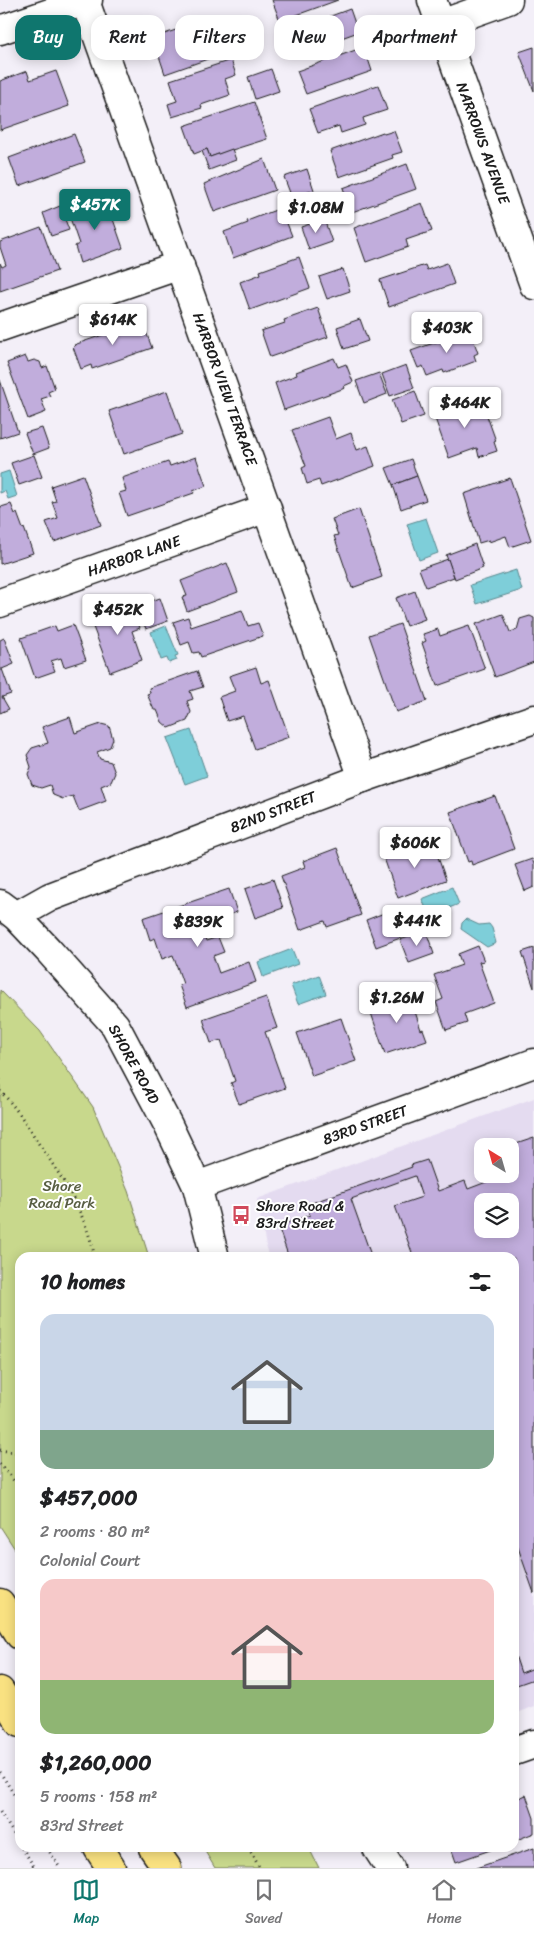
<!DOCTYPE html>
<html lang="en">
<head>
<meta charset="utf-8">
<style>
  :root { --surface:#fff; --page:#f6f6f6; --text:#202124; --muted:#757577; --line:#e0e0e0; --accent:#0f766e }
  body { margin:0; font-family:Sriracha,sans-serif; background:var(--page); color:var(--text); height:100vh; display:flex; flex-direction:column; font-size:19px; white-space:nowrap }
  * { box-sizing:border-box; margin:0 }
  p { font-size:16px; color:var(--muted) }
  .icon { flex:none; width:28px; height:28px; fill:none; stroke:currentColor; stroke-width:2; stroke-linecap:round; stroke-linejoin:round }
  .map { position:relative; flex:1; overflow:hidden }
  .details { position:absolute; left:15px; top:1252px; width:504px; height:600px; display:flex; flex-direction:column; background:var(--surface); border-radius:15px; box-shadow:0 2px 12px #0003 }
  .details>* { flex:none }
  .top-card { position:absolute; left:15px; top:15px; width:505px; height:45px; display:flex; gap:10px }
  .needle { width:32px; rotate:323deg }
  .tools { position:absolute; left:474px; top:1138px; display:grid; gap:10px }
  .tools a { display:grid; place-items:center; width:45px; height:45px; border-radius:10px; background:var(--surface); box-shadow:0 2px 12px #0003; font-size:25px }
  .price { position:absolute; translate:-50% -42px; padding:0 11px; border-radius:5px; background:#fff; color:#222; font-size:16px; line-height:32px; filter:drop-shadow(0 1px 2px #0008) }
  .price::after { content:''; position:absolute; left:50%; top:30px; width:15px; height:11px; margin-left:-8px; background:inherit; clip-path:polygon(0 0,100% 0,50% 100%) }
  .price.active { background:var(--accent); color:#fff }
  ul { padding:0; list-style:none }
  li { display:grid; align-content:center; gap:10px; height:265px; padding:0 25px }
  li span { display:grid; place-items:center; height:155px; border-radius:15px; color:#555 }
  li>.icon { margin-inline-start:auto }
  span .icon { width:90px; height:90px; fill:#fffc; stroke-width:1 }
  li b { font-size:21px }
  h2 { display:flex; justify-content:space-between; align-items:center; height:60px; padding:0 25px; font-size:21px }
  .tag { padding:0 18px; border-radius:15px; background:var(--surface); box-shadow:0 2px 12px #0003; font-size:18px; line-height:45px }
  .tag.active { background:var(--accent); color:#fff }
  .dock { display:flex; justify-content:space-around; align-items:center; height:70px; border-top:1px solid var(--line); background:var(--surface); font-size:14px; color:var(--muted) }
  .dock a { display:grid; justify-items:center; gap:2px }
  .dock .active { color:var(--accent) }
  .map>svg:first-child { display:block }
  .built { fill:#e4dbf0; fill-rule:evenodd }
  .green { fill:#c8d88c; stroke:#727a54 }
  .water { fill:#7eced9; stroke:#57878d }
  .building { fill:#c1addc; stroke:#1c1c1c; fill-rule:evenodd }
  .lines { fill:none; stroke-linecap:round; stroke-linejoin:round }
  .street-casing { stroke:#1c1c1c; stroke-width:31 }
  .secondary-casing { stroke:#1c1c1c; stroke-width:31 }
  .highway-casing { stroke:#1c1c1c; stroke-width:31 }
  .path { stroke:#1c1c1c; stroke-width:3; stroke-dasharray:1 4; stroke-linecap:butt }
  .street { stroke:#fff; stroke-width:28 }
  .secondary { stroke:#fff; stroke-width:28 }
  .highway { stroke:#f9e181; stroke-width:28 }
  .labels { text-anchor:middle; stroke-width:4; stroke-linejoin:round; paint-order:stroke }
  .street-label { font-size:15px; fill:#1c1c1c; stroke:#fff }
  .park-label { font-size:15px; fill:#585e43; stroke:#fff }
  .poi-label { font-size:15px; fill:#1c1c1c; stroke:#fff; text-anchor:start }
</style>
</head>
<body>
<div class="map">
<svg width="534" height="1868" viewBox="0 0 534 1868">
  <rect width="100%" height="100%" fill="#f3eff8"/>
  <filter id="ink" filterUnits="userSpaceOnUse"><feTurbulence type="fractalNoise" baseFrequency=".02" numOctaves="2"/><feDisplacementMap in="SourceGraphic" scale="10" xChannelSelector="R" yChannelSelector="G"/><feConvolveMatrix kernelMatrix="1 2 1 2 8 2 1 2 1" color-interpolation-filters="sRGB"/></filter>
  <g filter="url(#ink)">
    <!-- built -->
    <path class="built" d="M534 1098V1706L514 1714V1258L268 1257 257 1199ZM482 1146H510V1174H482ZM482 1201H510V1229H482Z"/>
    <!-- green -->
    <g class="green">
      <polygon points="0,990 40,1031 93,1107 128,1191 149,1257 20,1258 20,1557 0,1526"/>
      <polygon points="203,1848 309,1848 319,1868 215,1868"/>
    </g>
    <!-- water -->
    <g class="water">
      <polygon points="9,471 17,496 8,499 5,491 0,493 0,474"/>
      <polygon points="426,518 438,553 419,560 407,524"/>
      <polygon points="516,570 522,590 477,604 470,585"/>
      <polygon points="166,626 178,655 175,656 177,660 169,663 167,658 161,660 151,632"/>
      <polygon points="191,730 207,776 185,784 167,738"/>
      <polygon points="452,887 459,904 429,916 422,899"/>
      <polygon points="466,919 479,925 489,924 492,928 496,943 487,947 461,929 462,923"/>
      <polygon points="292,949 298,964 263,977 258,962"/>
      <polygon points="319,975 326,994 298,1004 291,985"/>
    </g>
    <!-- building -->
    <g class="building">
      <polygon points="272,0 338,0 280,21"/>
      <polygon points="350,9 358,32 292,56 284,33"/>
      <polygon points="210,18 222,54 165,74 153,38"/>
      <polygon points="364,47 372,71 306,94 297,71"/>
      <polygon points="534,47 534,91 519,52"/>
      <polygon points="231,60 236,75 225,79 230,95 201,105 202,108 172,117 168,104 177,101 170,80"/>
      <polygon points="271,69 279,91 255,99 248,77"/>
      <polygon points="27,71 30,80 56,71 69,106 0,130 0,81"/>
      <polygon points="378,85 387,110 363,118 365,125 341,133 339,126 318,133 309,109"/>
      <polygon points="254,102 267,139 210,157 207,149 194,154 184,126"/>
      <polygon points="394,131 402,152 392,155 393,158 339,177 330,151 383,132 384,134"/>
      <polygon points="74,134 85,162 19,186 9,158"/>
      <polygon points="207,149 210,157 232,149 236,160 209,170 202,151"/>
      <polygon points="264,159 275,190 214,212 204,184"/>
      <polygon points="407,164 416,189 352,212 343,188"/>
      <polygon points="307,169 314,190 292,198 284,177"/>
      <polygon points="106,199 123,248 80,263 75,246 79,244 68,212"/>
      <polygon points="422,203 432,231 406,240 408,247 366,262 354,228"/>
      <polygon points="60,206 69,230 51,236 43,213"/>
      <polygon points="281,208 292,236 233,258 224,232 248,223 247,221"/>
      <polygon points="324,219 332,242 309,250 301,227"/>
      <polygon points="41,227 57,271 0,291 0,263 2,267 6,265 0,247 0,242"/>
      <polygon points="299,257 310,288 250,310 240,282 261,274 260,271"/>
      <polygon points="447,263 454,284 389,307 380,280 425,265 427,270"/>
      <polygon points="343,269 350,291 327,299 319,277"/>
      <polygon points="318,308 328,337 270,357 261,331 285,323 284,320"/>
      <polygon points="360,319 368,341 344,349 337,327"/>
      <polygon points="142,321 152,348 92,369 91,365 81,369 73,347 75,346 74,345"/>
      <polygon points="470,330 478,353 474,355 476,361 444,373 443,370 427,376 423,366 418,368 411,351"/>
      <polygon points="25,356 28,362 34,360 40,362 42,368 47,366 55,389 48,392 50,396 41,399 46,412 28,419 7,363"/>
      <polygon points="334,358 338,367 346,364 353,382 344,386 345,388 284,410 275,383 297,375 296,372"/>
      <polygon points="406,365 414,388 390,396 382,374"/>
      <polygon points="379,373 387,394 364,403 356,381"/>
      <polygon points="0,380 18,432 0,438"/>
      <polygon points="167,391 182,434 124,454 109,411"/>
      <polygon points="415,391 424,416 401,424 392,400"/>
      <polygon points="481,399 496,441 494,442 497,451 479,457 477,448 449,458 432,410 452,403 454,409"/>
      <polygon points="328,417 336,439 351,433 357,450 368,446 375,466 321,486 319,480 307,484 302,468 306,466 292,430"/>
      <polygon points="42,428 49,448 33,454 25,433"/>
      <polygon points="34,455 42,477 19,485 11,463"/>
      <polygon points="196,457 206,486 193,491 194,493 127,516 119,493 126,491 122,478 168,462 170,466"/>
      <polygon points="411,459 417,476 393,485 386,468"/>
      <polygon points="83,475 101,525 54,542 46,522 58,518 52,502 56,501 51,486"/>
      <polygon points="417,476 426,500 401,509 393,485"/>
      <polygon points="510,478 531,540 510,547 506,536 489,542 489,540 479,543 464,494"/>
      <polygon points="11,504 15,514 17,513 23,529 24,528 33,553 0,564 0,505 1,507"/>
      <polygon points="359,509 382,577 352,588 334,536 338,535 332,519"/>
      <polygon points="475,544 483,568 455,579 446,555"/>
      <polygon points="448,559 454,577 426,587 419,569"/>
      <polygon points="227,563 238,592 187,611 182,597 187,596 181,581"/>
      <polygon points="415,591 425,619 406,626 396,598"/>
      <polygon points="129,598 140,628 132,631 142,660 110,672 90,619 119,608 117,602"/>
      <polygon points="160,598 168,621 146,629 137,606"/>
      <polygon points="242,610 248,626 258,623 263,636 201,657 199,652 193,653 189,642 181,645 173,622 188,617 191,627"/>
      <polygon points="503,614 510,632 517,630 520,619 530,616 534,618 534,662 495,677 476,624"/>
      <polygon points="400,624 427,701 396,712 369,635"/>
      <polygon points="73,625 86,660 64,667 61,658 51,661 55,671 35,678 21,638 55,626 57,631"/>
      <polygon points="469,626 485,669 437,686 422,643 426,641 423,634 438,629 440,636"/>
      <polygon points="4,638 14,664 2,669 11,694 2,697 9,709 0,713 0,640"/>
      <polygon points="256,667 261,683 269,680 289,737 255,749 243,716 227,721 219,697 235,691 229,676"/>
      <polygon points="197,671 203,687 190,691 193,699 187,701 191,712 187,721 169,728 162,722 157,710 154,710 147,694 150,693 149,688"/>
      <polygon points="70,717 75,733 101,724 109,726 113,739 110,747 97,752 100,759 111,762 115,773 111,782 101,786 106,801 79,811 73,796 63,799 53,795 50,785 41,788 32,785 28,774 31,767 27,755 32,748 48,743 42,727"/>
      <polygon points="495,796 514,849 472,865 471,861 468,862 450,812"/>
      <polygon points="432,840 446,880 398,898 384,858"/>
      <polygon points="337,848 361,915 327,927 325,921 300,930 281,876 305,867 303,861"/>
      <polygon points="532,859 534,864 534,887 525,891 515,865"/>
      <polygon points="273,879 283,908 255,918 245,889"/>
      <polygon points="229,889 237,912 200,925 206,941 218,937 224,952 213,956 219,973 249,962 256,982 187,1007 179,985 183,984 173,955 162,959 155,938 150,940 143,918"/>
      <polygon points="392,910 403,937 376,947 366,920"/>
      <polygon points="426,931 434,954 409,963 400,940"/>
      <polygon points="478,946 484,961 479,962 494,1003 464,1014 467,1023 446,1030 436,1002 443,999 434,975 462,965 458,954"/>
      <polygon points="534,948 534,988 522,952"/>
      <polygon points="409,993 421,1030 423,1029 427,1040 385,1054 369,1007"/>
      <polygon points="266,997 277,1028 265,1032 285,1088 239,1104 231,1083 235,1081 221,1040 211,1043 203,1019"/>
      <polygon points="341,1018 356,1061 312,1076 297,1033"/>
      <path d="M534 1138V1593L514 1536V1258H414L395 1206 422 1197 415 1176 351 1199 372 1258H289L278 1226 310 1215 306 1205 412 1167 411 1165 427 1160 438 1191 465 1181 468 1189 489 1181 486 1174H510V1146ZM482 1201H510V1229H482Z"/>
      <polygon points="514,1652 521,1673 534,1668 534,1679 514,1686"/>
      <polygon points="526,1795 534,1818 534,1833 514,1841 514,1800"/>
      <polygon points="451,1848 496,1848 456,1862"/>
      <polygon points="534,1848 534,1868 476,1868"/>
    </g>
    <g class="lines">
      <!-- street casing -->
      <g class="street-casing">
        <g id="street">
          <polyline points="432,0 534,285"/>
          <polyline points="85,1 363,778"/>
          <polyline points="441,24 508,0"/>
          <polyline points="0,30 88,0"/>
          <polyline points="0,327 180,265"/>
          <polyline points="0,603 267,508"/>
          <polyline points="16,916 50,897 363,778 534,719"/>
          <polyline points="197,1186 534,1063"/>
          <polyline points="514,1751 534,1744"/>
        </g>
      </g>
      <!-- secondary casing -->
      <g class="secondary-casing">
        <g id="secondary">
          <polyline points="0,904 16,916 49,951 115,1025 168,1125 197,1186 215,1258"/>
          <polyline points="377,1848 390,1868"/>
        </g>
      </g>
      <!-- highway casing -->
      <g class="highway-casing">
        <g id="highway">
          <polyline points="0,1603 20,1635"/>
          <polyline points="0,1691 20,1723"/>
          <polyline points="98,1848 111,1868"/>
          <polyline points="153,1848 167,1868"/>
        </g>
      </g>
      <!-- path -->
      <g class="path">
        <path d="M0 1091C16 1107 27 1125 39 1144 64 1180 86 1214 95 1258"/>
        <polyline points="0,1450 20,1453"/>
        <polyline points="0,1464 20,1488"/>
        <polyline points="0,1772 20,1804"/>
        <polyline points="0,1812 20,1844"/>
        <polyline points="22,1848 35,1868"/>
        <polyline points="47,1848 60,1868"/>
        <polyline points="248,1848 260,1868"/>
      </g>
      <!-- street -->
      <use href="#street" class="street"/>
      <!-- secondary -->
      <use href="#secondary" class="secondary"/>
      <!-- highway -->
      <use href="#highway" class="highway"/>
    </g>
  </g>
  <!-- icons -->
  <defs>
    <g id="bus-bare" transform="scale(1.5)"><path d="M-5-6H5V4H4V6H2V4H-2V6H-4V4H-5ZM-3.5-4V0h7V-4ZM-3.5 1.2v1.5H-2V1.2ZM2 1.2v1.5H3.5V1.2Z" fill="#d1495b" stroke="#fff" stroke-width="2.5" paint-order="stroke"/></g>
  </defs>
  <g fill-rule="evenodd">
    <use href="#bus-bare" x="241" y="1215"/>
  </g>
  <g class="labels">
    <!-- street labels -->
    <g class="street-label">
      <text transform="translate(483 143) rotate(70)" y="5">NARROWS AVENUE</text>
      <text transform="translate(225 389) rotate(70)" y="5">HARBOR VIEW TERRACE</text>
      <text transform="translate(134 556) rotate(-19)" y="5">HARBOR LANE</text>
      <text transform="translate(273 812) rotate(-21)" y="5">82ND STREET</text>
      <text transform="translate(134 1064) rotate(61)" y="5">SHORE ROAD</text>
      <text transform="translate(365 1125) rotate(-20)" y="5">83RD STREET</text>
    </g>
    <!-- park labels -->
    <g class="park-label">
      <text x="62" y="1191">Shore<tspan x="62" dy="17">Road Park</tspan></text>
    </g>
    <!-- poi labels -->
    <g class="poi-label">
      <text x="256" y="1211">Shore Road &amp;<tspan x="256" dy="17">83rd Street</tspan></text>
    </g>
  </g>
</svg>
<div class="tools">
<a><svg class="needle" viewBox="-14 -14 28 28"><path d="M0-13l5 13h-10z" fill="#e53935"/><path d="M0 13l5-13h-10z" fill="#757577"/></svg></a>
<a><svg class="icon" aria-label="layers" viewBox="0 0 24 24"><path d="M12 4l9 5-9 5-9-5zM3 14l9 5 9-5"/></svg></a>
</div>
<b class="price active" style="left:95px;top:231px">$457K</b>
<b class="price" style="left:316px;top:234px">$1.08M</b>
<b class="price" style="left:113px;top:346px">$614K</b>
<b class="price" style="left:447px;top:354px">$403K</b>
<b class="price" style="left:465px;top:429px">$464K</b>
<b class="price" style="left:118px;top:636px">$452K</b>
<b class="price" style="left:415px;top:869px">$606K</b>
<b class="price" style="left:417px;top:947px">$441K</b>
<b class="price" style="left:198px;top:948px">$839K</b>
<b class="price" style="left:397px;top:1024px">$1.26M</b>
<div class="top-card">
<a class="tag active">Buy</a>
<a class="tag">Rent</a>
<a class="tag">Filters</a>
<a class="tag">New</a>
<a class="tag">Apartment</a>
</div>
<section class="details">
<h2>10 homes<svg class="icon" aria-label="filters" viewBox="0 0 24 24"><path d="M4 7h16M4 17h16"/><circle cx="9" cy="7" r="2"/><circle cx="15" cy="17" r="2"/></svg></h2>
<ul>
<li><span style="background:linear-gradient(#c9d6e8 75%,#7fa58c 0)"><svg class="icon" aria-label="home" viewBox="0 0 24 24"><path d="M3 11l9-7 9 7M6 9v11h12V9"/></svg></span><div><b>$457,000</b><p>2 rooms · 80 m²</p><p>Colonial Court</p></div></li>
<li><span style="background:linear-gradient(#f6c9c9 65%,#8fb573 0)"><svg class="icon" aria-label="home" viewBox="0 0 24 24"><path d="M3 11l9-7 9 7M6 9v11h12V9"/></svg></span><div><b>$1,260,000</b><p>5 rooms · 158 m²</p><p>83rd Street</p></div></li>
</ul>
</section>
</div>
<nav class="dock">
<a class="active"><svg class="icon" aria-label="map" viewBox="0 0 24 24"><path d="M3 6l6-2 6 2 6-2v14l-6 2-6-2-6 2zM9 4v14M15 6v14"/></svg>Map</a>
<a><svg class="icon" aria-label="saved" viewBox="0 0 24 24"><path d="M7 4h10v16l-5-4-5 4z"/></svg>Saved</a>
<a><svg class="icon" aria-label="home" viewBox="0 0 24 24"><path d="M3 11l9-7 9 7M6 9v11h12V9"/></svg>Home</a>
</nav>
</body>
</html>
